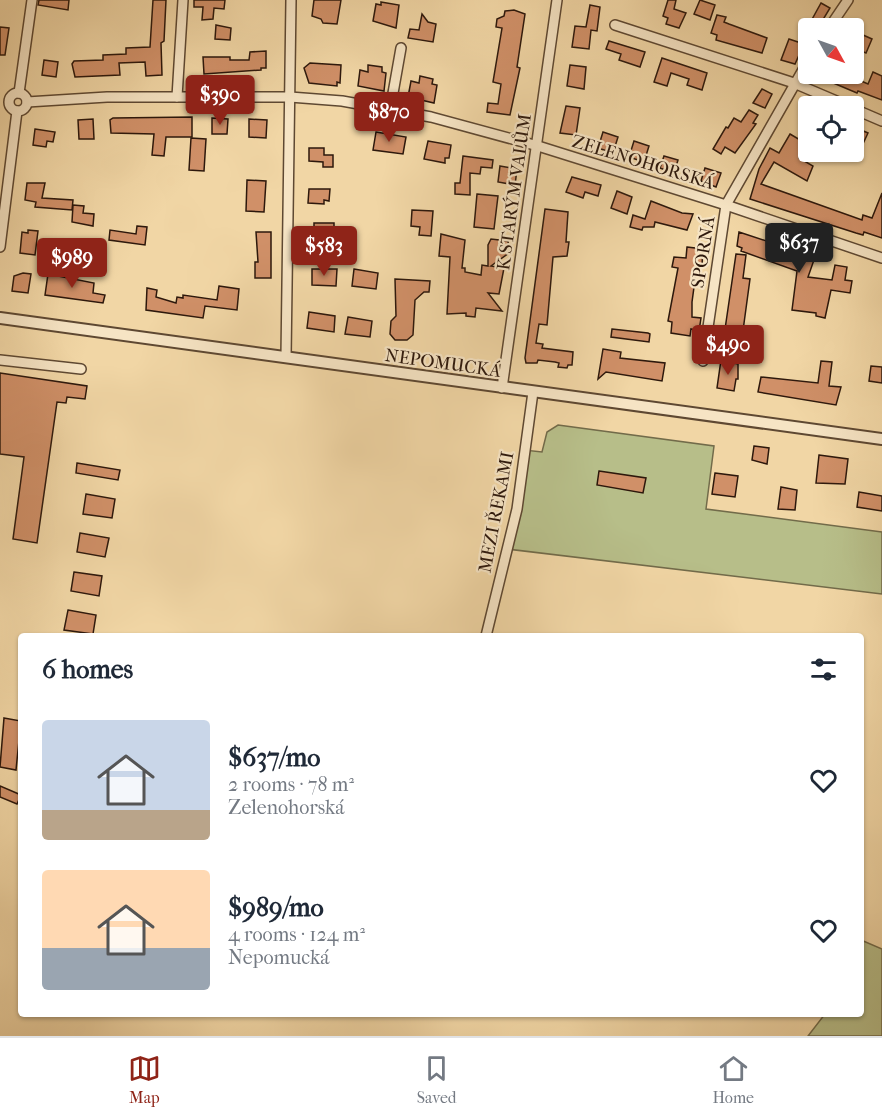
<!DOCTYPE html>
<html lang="en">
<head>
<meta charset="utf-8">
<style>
  :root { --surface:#fff; --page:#f6f6f7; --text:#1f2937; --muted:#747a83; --line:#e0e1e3; --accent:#8f2418 }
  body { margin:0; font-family:"IM FELL French Canon",serif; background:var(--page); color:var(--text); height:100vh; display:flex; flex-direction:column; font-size:22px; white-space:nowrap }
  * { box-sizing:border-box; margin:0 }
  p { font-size:20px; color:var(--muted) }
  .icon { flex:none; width:33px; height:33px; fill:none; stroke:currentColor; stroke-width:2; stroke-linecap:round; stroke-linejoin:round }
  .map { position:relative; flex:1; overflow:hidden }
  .side { position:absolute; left:18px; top:633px; width:846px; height:384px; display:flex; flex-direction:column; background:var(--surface); border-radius:6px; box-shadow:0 2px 4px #0004 }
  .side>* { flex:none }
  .needle { width:39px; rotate:130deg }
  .fabs { position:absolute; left:798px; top:18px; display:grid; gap:12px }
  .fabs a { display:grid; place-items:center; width:66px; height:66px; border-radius:6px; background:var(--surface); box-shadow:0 2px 4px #0004; font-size:30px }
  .price { position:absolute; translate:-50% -51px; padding:0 14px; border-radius:6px; background:var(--accent); color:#fff; font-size:20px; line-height:39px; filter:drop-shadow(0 2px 3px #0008) }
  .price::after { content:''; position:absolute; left:50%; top:36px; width:18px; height:14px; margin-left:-9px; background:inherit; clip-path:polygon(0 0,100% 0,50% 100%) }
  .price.on { background:#222; color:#fff }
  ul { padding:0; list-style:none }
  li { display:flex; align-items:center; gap:18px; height:150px; padding:0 24px }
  li span { display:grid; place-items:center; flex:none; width:168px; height:120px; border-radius:6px; color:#555 }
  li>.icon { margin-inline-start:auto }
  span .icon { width:72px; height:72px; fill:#fffc; stroke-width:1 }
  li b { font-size:26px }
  h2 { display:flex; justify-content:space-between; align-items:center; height:72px; padding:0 24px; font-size:26px }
  .tabs { display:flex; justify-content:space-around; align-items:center; height:84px; border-top:2px solid var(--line); background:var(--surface); font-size:16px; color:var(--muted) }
  .tabs a { display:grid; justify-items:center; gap:3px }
  .tabs .on { color:var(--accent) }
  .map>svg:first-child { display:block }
  .green { fill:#b7be89; stroke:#726b4a; stroke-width:1.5 }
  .building { fill:#d09068; stroke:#2d180c; stroke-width:1.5 }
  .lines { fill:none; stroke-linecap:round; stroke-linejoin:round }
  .minor-casing { stroke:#5e4832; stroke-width:12 }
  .tertiary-casing { stroke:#5e4832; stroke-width:14 }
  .minor { stroke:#f6e4c4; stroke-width:9 }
  .tertiary { stroke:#f6e4c4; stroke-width:10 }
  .labels { text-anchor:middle; stroke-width:4.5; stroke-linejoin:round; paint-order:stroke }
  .street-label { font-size:18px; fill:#2d180c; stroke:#f6e4c4 }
</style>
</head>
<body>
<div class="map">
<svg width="882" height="1036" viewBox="0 0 882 1036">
  <rect width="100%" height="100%" fill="#f1d6a5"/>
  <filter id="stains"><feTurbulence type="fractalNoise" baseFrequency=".00333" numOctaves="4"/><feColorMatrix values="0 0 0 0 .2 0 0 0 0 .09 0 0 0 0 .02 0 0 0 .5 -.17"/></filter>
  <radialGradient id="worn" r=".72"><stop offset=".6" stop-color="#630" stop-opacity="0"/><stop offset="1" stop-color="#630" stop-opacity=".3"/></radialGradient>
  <!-- green -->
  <g class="green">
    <polygon points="558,425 714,446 706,509 882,532 882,594 507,549 524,450 542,452 547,432"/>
    <polygon points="861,940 882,949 882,1036 808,1036 825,1014 861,1014"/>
  </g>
  <!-- building -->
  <g class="building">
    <polygon points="39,0 69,0 68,10 38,5"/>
    <polygon points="153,0 166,0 164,41 161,43 162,75 146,76 145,62 119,63 120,75 75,77 72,64 74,61 103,60 103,55 126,54 126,48 150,47"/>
    <polygon points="194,0 225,0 224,9 214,8 213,19 202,20 203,7 194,7"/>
    <polygon points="314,0 341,0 337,24 323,23 321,19 312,16"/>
    <polygon points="668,0 676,0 674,9 686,13 679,28 666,24 668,18 663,16"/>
    <polygon points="700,0 715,5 710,20 694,14"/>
    <polygon points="381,2 399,5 396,28 373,21 376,4 381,5"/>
    <polygon points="821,3 830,8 818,28 810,23"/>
    <polygon points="590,5 600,7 597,31 591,30 589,49 572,47 575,26 586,27"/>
    <polygon points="505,11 514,10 525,14 517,67 520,68 510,115 487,112 488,103 498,104 501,84 493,82 502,28 496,27 497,19 504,16"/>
    <polygon points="422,14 428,22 436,24 433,42 408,38 410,29 419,30"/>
    <polygon points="717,15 726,17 724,22 729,24 767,38 762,53 716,40 717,35 711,33"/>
    <polygon points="216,25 231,28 230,40 215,39"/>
    <polygon points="0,27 9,28 5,55 0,55"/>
    <polygon points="854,31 872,39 866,53 854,48"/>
    <polygon points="789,39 804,44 795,64 781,60"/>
    <polygon points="609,41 645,52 640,67 619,60 621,54 606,49"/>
    <polygon points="266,51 266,68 261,68 261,70 204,74 203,57 230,57 230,60 249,60 250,52"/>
    <polygon points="662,58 707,73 702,90 687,85 689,79 671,73 667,86 654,82"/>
    <polygon points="44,60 58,62 56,77 42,75"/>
    <polygon points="310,63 341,65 340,83 337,82 337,86 309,83 304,68"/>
    <polygon points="368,65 382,67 382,72 386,73 384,91 358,86 360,70 368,72"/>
    <polygon points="570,65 586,67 584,89 567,86"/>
    <polygon points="873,72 882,76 882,100 858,91 857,93 812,74 845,74 868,84"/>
    <polygon points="420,76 433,79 432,84 437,85 434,103 408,97 411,81 419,83"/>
    <polygon points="762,89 772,94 765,108 753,103"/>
    <polygon points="566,106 580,108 576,135 560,133"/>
    <polygon points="749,110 758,115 753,123 756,124 735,153 725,147 721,154 713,149 726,127 728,128 734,118 741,122"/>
    <polygon points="192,117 192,137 166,137 164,156 152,155 154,134 111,133 110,120 113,118"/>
    <polygon points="212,118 228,119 227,134 212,134"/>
    <polygon points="93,119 94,139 79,139 78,120"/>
    <polygon points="249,119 267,120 266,138 249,137"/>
    <polygon points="854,127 868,133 861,148 854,145"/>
    <polygon points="35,129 55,132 53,142 47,141 46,147 33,145"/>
    <polygon points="376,132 406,137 403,154 373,150"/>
    <polygon points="603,132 618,137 613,153 598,148"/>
    <polygon points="790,134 807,144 799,158 813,166 807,181 774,162 761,184 862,220 863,215 872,218 882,193 882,238 864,232 863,235 856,233 750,199 759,169 770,148 779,153"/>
    <polygon points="191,138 206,139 204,171 189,170"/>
    <polygon points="428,141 451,145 449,158 445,158 445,163 424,159"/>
    <polygon points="634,141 649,146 644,162 629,157"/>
    <polygon points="309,148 324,148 324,155 333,155 333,167 323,167 323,162 309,161"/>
    <polygon points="463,156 493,160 492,168 481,167 480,174 470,173 470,195 455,194 455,183 460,183"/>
    <polygon points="664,156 678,160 674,173 660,168"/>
    <polygon points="500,166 517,169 515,185 498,182"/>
    <polygon points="705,168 721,173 716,187 701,181"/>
    <polygon points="572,177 601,185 598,196 585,192 583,198 566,192"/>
    <polygon points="247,180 266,181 264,212 246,211"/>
    <polygon points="27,183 45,183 42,198 73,200 72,210 35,207 36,202 25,200"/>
    <polygon points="309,189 330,189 329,201 324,200 324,204 308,203"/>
    <polygon points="617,191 632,197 627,214 611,208"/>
    <polygon points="477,194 498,196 494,229 474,227"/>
    <polygon points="651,201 682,213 693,214 687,230 655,222 654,227 643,227 642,230 630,227 633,215 645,219"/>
    <polygon points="73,205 84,206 83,213 94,214 93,226 72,222"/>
    <polygon points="545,209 568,212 566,242 569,242 567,256 553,257 547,325 539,324 536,343 543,344 542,348 573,352 572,365 568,365 567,368 558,367 559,363 555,362 538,360 537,363 526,363 525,358"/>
    <polygon points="412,210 433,211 431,236 419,235 420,227 411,226"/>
    <rect x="314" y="223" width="20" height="15"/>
    <polygon points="137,226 147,227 145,245 109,240 110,230 136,234"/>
    <polygon points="28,230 38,231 35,255 20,253 22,232 28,233"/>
    <polygon points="256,232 271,232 271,278 255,278 255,262 258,262"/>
    <polygon points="739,232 815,257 808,277 832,280 835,265 847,267 845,280 852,281 850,293 831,290 825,318 816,316 816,313 792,310 797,271 741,251 742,248 737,246"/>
    <polygon points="441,234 465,240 462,268 465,268 465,272 481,275 482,265 488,266 488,245 491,239 508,241 509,253 491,266 504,268 499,294 488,293 502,311 476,308 475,317 466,316 466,313 447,314 450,257 439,256"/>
    <polygon points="687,247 703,249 702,265 697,265 692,302 692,317 701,318 699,331 691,329 690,336 671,333 672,322 668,321 678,268 672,267 674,257 686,258"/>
    <polygon points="736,254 746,255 743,278 750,279 742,338 724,336"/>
    <polygon points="312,269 337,269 336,286 312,285"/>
    <polygon points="354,269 378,273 376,289 352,286"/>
    <polygon points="23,273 31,274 28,293 12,291 14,276"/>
    <polygon points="48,274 94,283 93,293 105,295 103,303 45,295"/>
    <polygon points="395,279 430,281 429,292 424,292 415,300 413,335 407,340 395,340 390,334 391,321 396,316"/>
    <polygon points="219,286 239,289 237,310 205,306 203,318 146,310 147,288 157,290 156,297 176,303 177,297 183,298 183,295 217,300"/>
    <polygon points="309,312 335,316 334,332 307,328"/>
    <polygon points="348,317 372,321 370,337 345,334"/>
    <polygon points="612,329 648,333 650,334 649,342 611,337"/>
    <polygon points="603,349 621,352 620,358 665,363 662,381 606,372 598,379"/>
    <polygon points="721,360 738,364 738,379 736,379 734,391 717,388"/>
    <polygon points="821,361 832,362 829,386 841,387 836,405 758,392 761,377 818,383"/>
    <polygon points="871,366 882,367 882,383 869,381"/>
    <polygon points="0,373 87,386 85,399 67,397 66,403 57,402 37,543 13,539 24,457 0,454"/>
    <polygon points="754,446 769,448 767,464 752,460"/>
    <polygon points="819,455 848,459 845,484 816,483"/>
    <polygon points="77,463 120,470 118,480 76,473"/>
    <polygon points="599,471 646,478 643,493 597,485"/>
    <polygon points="715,473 738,476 735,497 712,494"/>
    <polygon points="781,487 797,490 795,510 778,509"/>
    <polygon points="859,492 882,496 882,511 857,507"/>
    <polygon points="86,494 115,499 112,518 83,514"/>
    <polygon points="80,533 109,538 105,557 77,552"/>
    <polygon points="74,572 102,576 99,596 71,591"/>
    <polygon points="68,610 96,615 93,634 64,630"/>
    <polygon points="4,718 21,721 16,770 0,767"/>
    <polygon points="0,786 21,795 17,804 0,797"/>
  </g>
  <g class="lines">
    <!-- minor casing -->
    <g class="minor-casing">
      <g id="minor">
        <polyline points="615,25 794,83 848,106"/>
        <polyline points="829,28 848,0"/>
        <polyline points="19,93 32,0"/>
        <circle cx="18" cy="102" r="9"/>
        <polyline points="177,97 183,0"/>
        <polyline points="27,102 107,97 290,97 342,101 431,117 538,146 726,205 882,258"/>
        <polyline points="854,109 882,121"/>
        <polyline points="390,110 401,48"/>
        <polyline points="0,247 17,111"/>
        <polyline points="286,357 291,0"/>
        <polyline points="0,360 81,369"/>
        <polyline points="703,361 726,205 808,61"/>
        <polyline points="502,388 557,0"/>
        <polyline points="486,636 517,509 533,392"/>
      </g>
    </g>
    <!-- tertiary casing -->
    <g class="tertiary-casing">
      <polyline id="tertiary" points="0,318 882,439"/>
    </g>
    <!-- minor -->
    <use href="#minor" class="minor"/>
    <!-- tertiary -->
    <use href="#tertiary" class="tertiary"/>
  </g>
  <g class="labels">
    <!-- street labels -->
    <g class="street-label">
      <text transform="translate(643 162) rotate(17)" y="6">ZELENOHORSKÁ</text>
      <text transform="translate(514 192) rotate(-82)" y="6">K STARÝM VALŮM</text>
      <text transform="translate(703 252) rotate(-81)" y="6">SPORNÁ</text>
      <text transform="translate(443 363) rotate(8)" y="6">NEPOMUCKÁ</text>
      <text transform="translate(496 512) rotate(-79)" y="6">MEZI ŘEKAMI</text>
    </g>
  </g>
  <rect width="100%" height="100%" filter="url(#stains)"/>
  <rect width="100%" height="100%" fill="url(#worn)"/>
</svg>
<div class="fabs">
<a><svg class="needle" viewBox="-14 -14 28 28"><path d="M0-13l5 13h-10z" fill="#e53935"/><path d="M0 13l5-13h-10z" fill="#747a83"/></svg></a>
<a><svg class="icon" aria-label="locate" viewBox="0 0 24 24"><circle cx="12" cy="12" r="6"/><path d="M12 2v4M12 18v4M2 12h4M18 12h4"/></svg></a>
</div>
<b class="price" style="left:220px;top:126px">$390</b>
<b class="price" style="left:389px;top:143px">$870</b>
<b class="price on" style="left:799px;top:274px">$637</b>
<b class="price" style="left:324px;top:277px">$583</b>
<b class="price" style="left:72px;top:289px">$989</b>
<b class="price" style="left:728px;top:376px">$490</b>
<section class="side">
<h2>6 homes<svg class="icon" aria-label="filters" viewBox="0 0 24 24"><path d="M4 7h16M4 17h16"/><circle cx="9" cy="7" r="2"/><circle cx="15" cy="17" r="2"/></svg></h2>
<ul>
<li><span style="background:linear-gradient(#c9d6e8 75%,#b9a48a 0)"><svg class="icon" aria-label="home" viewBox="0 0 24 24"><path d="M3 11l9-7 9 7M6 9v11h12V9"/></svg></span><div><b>$637/mo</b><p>2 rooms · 78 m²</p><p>Zelenohorská</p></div><svg class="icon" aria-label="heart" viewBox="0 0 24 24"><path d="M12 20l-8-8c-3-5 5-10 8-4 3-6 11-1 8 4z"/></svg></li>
<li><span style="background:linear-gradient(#ffd9b3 65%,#9aa5b1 0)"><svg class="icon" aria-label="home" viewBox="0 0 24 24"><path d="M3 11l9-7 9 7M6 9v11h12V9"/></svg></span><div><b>$989/mo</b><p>4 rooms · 124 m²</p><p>Nepomucká</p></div><svg class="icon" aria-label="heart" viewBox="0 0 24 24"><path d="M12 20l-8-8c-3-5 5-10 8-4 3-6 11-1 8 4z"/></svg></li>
</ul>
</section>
</div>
<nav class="tabs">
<a class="on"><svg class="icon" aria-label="map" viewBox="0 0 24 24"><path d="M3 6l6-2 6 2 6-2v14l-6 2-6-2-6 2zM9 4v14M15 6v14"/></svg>Map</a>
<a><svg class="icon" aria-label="saved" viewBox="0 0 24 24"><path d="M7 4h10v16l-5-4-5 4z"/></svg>Saved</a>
<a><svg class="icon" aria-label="home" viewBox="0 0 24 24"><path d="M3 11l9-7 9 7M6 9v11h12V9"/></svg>Home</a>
</nav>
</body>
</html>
